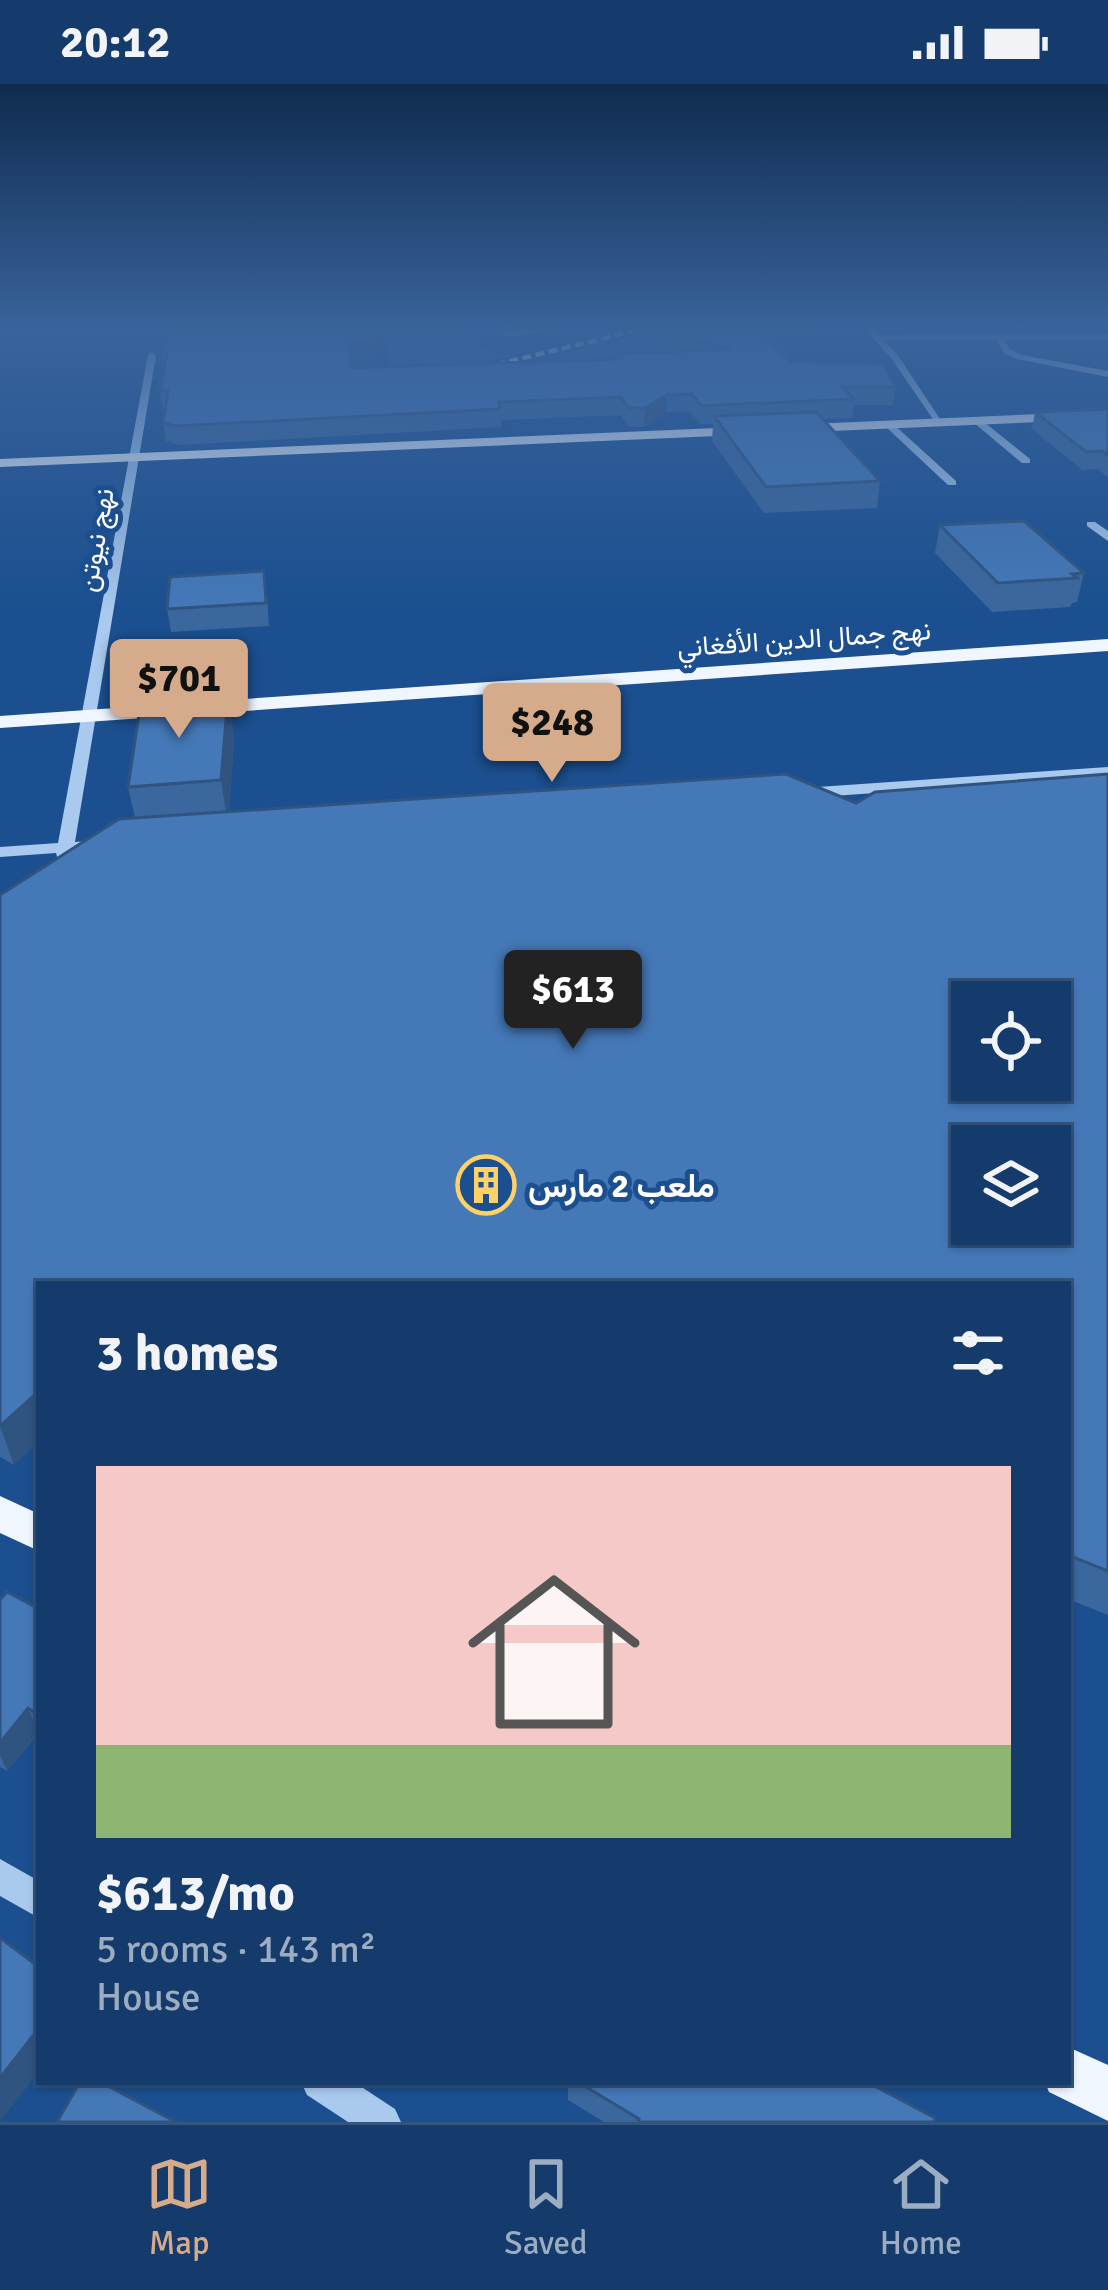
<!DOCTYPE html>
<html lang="en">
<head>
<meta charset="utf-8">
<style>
  :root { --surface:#143b6b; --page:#1d4271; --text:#f1f3f6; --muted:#9dadc1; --line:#33557e; --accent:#d6ab8b }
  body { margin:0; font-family:Signika,Vazirmatn,sans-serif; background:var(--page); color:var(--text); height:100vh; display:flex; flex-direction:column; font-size:45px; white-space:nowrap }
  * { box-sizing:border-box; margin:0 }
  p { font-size:39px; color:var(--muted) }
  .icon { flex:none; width:66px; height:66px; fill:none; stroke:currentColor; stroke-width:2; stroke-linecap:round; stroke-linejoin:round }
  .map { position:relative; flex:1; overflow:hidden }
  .sheet { position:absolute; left:36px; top:1197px; width:1035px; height:804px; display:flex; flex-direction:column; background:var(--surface); border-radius:0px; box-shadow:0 3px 9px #0004,0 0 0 3px var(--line) }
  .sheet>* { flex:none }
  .controls { position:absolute; left:951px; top:897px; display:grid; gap:24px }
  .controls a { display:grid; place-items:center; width:120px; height:120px; border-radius:0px; background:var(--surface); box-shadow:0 3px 9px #0004,0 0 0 3px var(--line); font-size:60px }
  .price { position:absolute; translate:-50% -102px; padding:0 27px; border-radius:12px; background:var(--accent); color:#111; font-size:39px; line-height:78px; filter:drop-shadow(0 3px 6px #0008) }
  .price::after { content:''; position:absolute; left:50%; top:72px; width:36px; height:27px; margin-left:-18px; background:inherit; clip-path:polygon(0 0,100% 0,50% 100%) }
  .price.current { background:#222; color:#fff }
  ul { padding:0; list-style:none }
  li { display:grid; align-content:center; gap:24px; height:636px; padding:0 60px }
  li span { display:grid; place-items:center; height:372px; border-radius:0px; color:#555 }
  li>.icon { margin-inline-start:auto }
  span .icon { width:216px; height:216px; fill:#fffc; stroke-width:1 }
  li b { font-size:51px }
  h2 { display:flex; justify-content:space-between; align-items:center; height:144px; padding:0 60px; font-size:51px }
  .status { display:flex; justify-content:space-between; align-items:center; height:84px; padding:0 60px; background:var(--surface); direction:ltr }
  .status svg { height:33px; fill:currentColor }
  .tab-bar { display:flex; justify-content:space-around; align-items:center; height:168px; border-top:3px solid var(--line); background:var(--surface); font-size:33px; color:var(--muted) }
  .tab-bar a { display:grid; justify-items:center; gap:6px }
  .tab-bar .current { color:var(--accent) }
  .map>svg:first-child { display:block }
  .green { fill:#2e69ad }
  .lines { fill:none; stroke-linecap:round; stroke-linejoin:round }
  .minor { fill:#a9c9ee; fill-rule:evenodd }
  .major { fill:#f0f6ff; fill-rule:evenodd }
  .rail { stroke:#fff; stroke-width:4.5; stroke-dasharray:9 4.5; stroke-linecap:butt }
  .wall { fill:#3a679d }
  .shaded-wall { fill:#305480 }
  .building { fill:#4478b7; stroke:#305480; stroke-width:3; fill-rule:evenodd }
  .labels { text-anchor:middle; stroke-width:10; stroke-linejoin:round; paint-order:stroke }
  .far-street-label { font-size:27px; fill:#fff; stroke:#1b4f8f }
  .poi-label { font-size:33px; font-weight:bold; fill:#fff; stroke:#1b4f8f; text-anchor:start }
</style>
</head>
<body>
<div class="status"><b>20:12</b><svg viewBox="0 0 49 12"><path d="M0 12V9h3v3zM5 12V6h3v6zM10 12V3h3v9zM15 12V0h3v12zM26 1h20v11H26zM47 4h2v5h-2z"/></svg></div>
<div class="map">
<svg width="1108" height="2038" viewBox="0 0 1108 2038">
  <rect width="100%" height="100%" fill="#1b4f8f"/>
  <!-- green -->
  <g class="green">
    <polygon points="386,243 458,243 446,249 487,257 474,262 512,272 391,298"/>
    <polygon points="671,243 848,243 809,243 814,252 775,253 793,279 449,296"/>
  </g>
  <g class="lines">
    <!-- minor -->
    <g class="minor">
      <polygon points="486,243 512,247 558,243 512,253"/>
      <polygon points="863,243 871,243 879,251 1108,250 1108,256 1005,256 1010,265 1022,271 1108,287 1108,293 1017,275 1004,269 996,256 883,256 897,270 942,338 937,341 891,274"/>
      <polygon points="152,268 156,271 75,758 102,756 110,761 102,766 73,768 70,776 58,776 56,769 0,773 0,763 58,759 148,271"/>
      <polygon points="973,334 979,334 1030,375 1030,379 1022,379 973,338"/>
      <polygon points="885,338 891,338 956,397 956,401 948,401 885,342"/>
      <polygon points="1087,438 1095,438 1108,447 1108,457 1087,442"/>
      <polygon points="1108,683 1108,693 803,714 795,709 803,704"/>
      <polygon points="0,1775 39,1797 39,1834 0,1812"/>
      <polygon points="301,1998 354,1998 395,2025 401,2038 348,2038 307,2011"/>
    </g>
    <!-- major -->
    <g class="major">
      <polygon points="1108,327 1108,335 0,383 0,375"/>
      <polygon points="1108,555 1108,567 0,644 0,632"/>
      <polygon points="0,1412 39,1430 39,1467 0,1449"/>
      <polygon points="1068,1963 1108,1981 1108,2037 1049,2008 1045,1998 1068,1998"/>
    </g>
    <!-- rail -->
    <polyline class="rail" points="470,287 650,243"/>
  </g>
  <!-- wall -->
  <g class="wall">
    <polygon points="632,243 755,243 789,277 896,303 893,321 854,321 852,334 822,335 880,397 877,424 764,429 712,357 713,340 700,340 691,328 666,328 644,343 627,342 621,331 501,336 501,343 180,361 166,357 163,339 165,325 163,325 160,307 164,286 161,269 388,269 351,276 352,284 615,275 675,268 631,256"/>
    <polygon points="1108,325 1108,393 1098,385 1082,386 1032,345 1035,328"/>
    <polygon points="940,441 1084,489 1077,518 1072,519 1070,523 992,528 935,469"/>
    <polygon points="267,510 269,542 171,548 167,525"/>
    <polygon points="228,612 234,655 229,727 856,719 1108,690 1108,1531 1068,1515 1068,1200 39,1200 14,1381 0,1373 0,811 135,734 128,703"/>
    <polygon points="0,1516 39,1525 39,1648 7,1687 0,1683"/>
    <polygon points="568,1998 867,1998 934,2038 604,2038 568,2016"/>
  </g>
  <!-- shaded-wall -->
  <g class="shaded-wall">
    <polygon points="387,252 388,269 350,276 349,259"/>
    <polygon points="667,311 666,328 644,343 645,324"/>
    <polygon points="228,612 234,655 228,742 221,696"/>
    <polygon points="39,1307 39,1357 14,1381 0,1342"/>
    <polygon points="28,1624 38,1648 7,1687 0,1671 0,1659"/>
    <polygon points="39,1944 39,1987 0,2038 0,1994"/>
  </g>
  <!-- building -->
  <g class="building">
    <polygon points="170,243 386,243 387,252 349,259 352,284 615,275 616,270 730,265 643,243 755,243 789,277 882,280 896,303 842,303 854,315 701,322 692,310 667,311 645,324 628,324 621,313 499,318 500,325 177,342 163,339 168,307 160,307 167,269 161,269"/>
    <polygon points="1108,325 1108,372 1102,367 1086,368 1035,328"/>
    <polygon points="816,328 880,397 766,403 714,332"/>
    <polygon points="1024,437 1084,489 1072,490 1077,494 998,499 940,441"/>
    <polygon points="264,487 266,519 167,525 170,493"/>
    <polygon points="228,612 221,696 128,703 141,617"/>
    <path d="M786 690 856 719 875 708 1108 690V1487L1068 1471V1200H39V1307L0 1342V811L119 735ZM972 918H1050V996H972ZM972 1062H1050V1140H972Z"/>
    <polygon points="7,1508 39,1525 39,1631 28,1624 0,1659 0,1516"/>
    <polygon points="0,1854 39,1883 39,1944 0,1994"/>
    <polygon points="80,1998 100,1998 176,2038 57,2038"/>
    <polygon points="578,1998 867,1998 935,2034 934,2038 638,2038 639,2035"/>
  </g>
  <!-- sky -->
  <linearGradient id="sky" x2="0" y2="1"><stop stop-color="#0f2b4f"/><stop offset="0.46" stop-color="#39639b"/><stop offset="1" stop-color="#39639b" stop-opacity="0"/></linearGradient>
  <rect width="1108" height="528" fill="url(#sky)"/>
  <!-- icons -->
  <defs>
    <g id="building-ring" transform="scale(3)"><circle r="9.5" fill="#1b4f8f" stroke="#ffd166" stroke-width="1.5"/><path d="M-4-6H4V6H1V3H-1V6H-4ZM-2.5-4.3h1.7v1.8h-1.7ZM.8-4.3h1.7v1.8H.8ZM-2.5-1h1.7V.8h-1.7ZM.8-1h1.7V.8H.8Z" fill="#ffd166"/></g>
  </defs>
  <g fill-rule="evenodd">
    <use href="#building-ring" x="486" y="1101"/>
  </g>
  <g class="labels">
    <!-- far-street labels -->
    <g class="far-street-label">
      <text transform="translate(96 456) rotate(-80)" y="9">نهج نيوتن</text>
      <text transform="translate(804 555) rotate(-4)" y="9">نهج جمال الدين الأفغاني</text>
    </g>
    <!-- poi labels -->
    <g class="poi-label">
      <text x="528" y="1113">ملعب 2 مارس</text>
    </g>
  </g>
</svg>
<div class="controls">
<a><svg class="icon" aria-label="locate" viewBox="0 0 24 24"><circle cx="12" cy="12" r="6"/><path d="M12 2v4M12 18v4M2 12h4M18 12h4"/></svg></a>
<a><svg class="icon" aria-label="layers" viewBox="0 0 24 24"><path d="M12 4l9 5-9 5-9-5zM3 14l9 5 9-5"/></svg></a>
</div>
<b class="price" style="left:179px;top:657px">$701</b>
<b class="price" style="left:552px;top:701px">$248</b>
<b class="price current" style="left:573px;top:968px">$613</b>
<section class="sheet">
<h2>3 homes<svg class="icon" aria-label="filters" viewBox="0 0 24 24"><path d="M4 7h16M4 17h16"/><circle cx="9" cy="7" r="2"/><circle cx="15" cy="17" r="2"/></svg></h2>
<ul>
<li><span style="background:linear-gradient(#f6c9c9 75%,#8fb573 0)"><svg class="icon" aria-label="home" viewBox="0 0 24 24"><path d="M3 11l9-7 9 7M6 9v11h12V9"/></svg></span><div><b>$613/mo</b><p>5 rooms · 143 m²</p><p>House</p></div></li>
</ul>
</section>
</div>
<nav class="tab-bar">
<a class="current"><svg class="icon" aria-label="map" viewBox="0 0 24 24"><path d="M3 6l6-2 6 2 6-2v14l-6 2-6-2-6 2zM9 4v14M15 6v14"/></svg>Map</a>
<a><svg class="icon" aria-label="saved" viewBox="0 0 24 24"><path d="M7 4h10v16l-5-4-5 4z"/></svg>Saved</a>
<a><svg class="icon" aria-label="home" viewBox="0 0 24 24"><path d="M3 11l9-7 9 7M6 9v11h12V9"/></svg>Home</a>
</nav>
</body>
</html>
